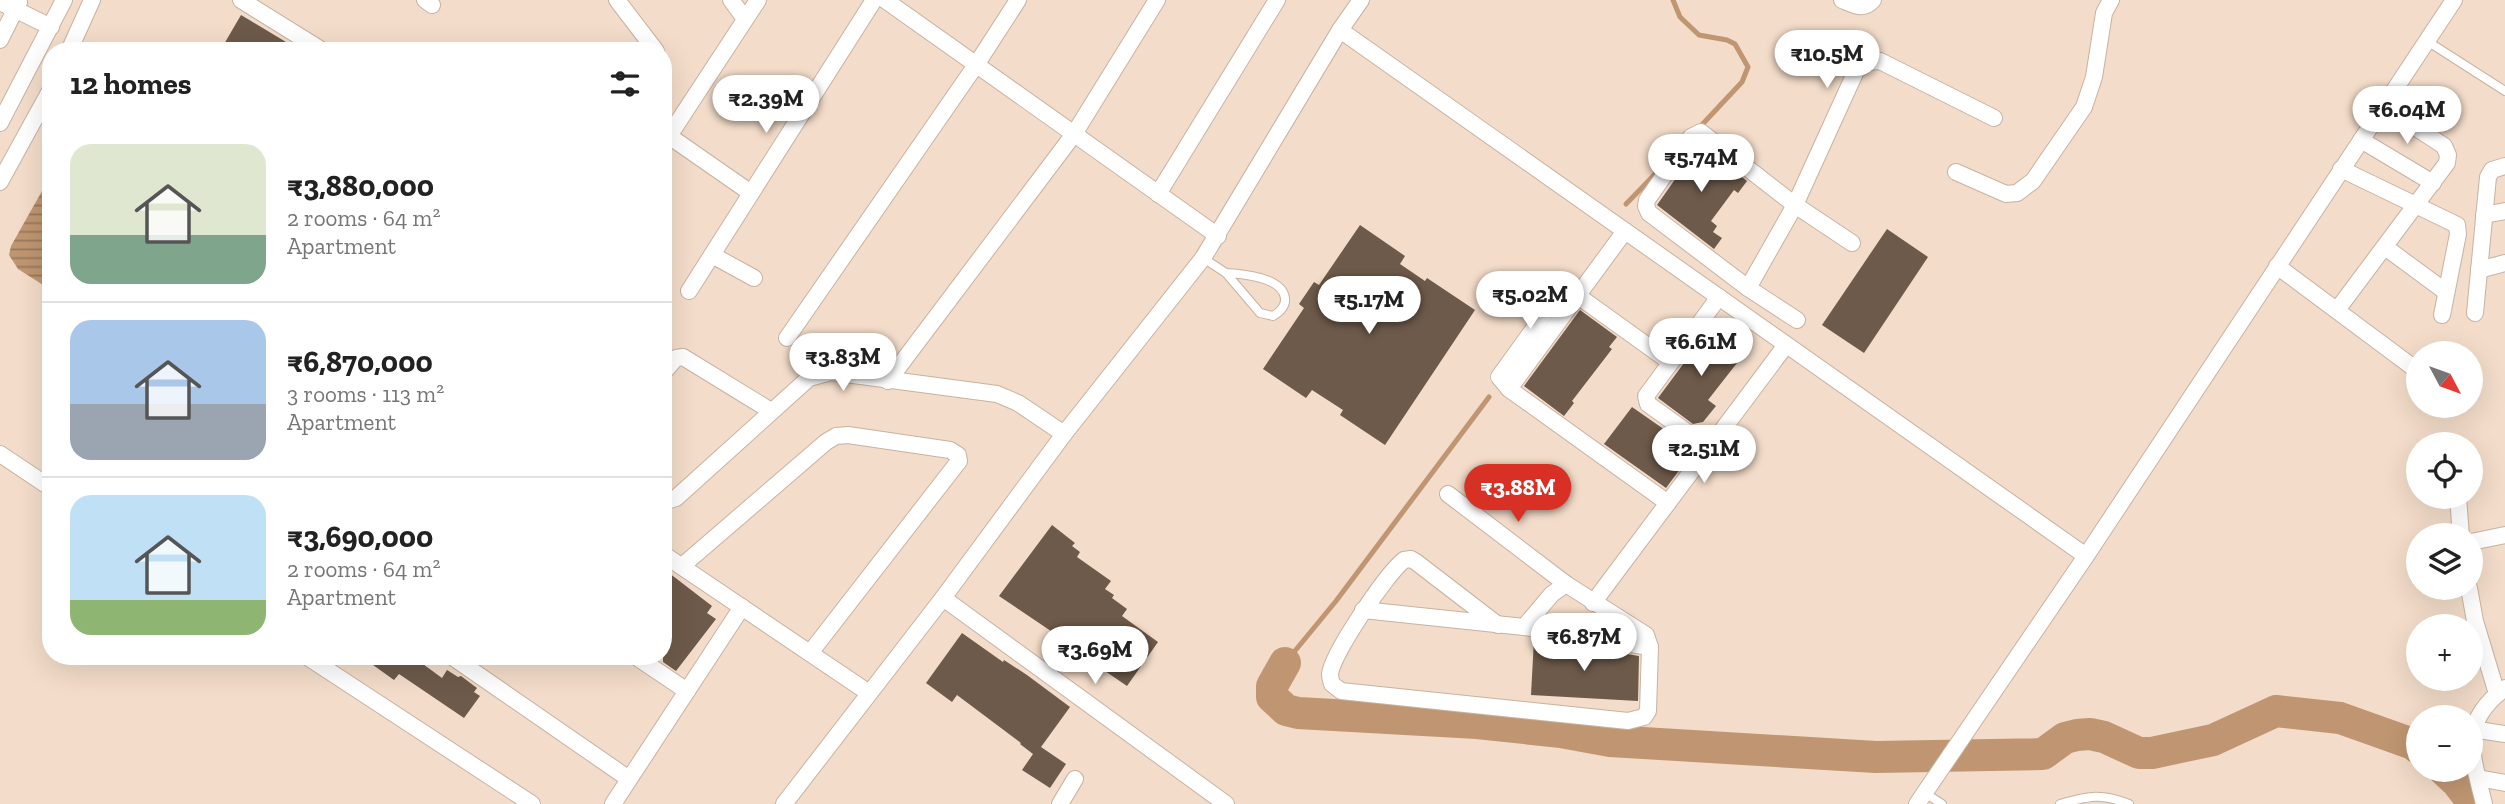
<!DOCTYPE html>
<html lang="en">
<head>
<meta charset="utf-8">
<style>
  :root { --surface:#fff; --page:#f2f2f2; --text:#222; --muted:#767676; --line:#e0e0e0; --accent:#d93025 }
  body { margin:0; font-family:"Zilla Slab",serif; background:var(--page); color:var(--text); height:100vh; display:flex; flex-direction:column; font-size:26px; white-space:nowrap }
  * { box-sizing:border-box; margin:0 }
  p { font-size:23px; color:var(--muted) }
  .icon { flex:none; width:38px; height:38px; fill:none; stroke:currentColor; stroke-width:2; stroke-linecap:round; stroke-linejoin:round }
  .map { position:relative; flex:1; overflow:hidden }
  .details { position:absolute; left:42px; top:42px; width:630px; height:623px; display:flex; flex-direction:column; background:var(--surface); border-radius:28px; box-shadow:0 7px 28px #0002 }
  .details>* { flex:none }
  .needle { width:46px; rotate:131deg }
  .controls { position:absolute; left:2406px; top:341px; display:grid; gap:14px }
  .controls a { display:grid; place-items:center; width:77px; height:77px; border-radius:50%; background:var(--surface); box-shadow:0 7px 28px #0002; font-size:35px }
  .price { position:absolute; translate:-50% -60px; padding:0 16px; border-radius:24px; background:#fff; color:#222; font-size:23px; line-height:46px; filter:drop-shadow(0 2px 4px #0008) }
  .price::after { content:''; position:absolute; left:50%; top:42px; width:21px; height:16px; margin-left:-10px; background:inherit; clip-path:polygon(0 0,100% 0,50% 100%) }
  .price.selected { background:var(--accent); color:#fff }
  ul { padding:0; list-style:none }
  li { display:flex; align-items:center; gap:21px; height:175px; padding:0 28px }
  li+li { border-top:2px solid var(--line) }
  li span { display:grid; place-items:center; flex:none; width:196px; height:140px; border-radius:21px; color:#555 }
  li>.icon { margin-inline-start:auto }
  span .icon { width:84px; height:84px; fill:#fffc; stroke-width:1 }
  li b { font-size:30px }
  h2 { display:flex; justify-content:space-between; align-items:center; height:84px; padding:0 28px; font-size:30px }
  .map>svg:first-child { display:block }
  .water { fill:url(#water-rules) }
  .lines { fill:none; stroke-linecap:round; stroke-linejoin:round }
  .stream { stroke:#bf9671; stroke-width:5 }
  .river { stroke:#bf9671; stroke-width:32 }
  .building { fill:#6d5a4a }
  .service-casing { stroke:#c8b2a0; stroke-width:10 }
  .minor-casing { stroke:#c8b2a0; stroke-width:18 }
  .service { stroke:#fff; stroke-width:8 }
  .minor { stroke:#fff; stroke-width:16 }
</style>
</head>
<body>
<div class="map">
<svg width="2505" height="804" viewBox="0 0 2505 804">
  <defs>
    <pattern id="water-rules" width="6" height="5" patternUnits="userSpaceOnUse" patternTransform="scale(1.75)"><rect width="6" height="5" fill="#bf9671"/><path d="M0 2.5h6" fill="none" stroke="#9a795b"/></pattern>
  </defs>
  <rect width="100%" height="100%" fill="#f3dcc9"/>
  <!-- water -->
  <polygon class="water" points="51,175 51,290 18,269 9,255 11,246"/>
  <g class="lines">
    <!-- stream -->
    <g class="stream">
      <polyline points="1673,0 1680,17 1699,35 1727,40 1735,44 1748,67 1742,82 1698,129"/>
      <polyline points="1626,204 1662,167"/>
      <polyline points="1285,663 1336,601 1489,397"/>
    </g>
    <!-- river -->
    <g class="river">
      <polyline points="1285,663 1272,686 1272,697 1286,710 1298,713 1477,723 1561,732 1610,741 1876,757 2043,754 2065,738 2077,735 2090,734 2104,737 2139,753 2152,753 2213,740 2276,711 2340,718 2413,744 2418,748"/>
      <polyline points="2444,770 2457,782 2474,804"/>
    </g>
  </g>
  <!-- building -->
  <g class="building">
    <polygon points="241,15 301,51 220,51"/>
    <polygon points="1700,144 1747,181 1738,193 1734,190 1711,221 1717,226 1713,232 1722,238 1714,249 1657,205"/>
    <polygon points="1360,225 1405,256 1400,264 1425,281 1427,278 1475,310 1385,445 1340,415 1343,410 1312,390 1306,398 1263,369 1304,308 1299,304 1314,282 1319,285"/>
    <polygon points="1887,229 1928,257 1864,353 1822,325"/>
    <polygon points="1580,310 1617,337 1609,347 1612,349 1572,401 1574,403 1564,416 1524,386"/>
    <polygon points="1710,328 1744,354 1708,400 1716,406 1703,422 1693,424 1658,398"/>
    <polygon points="1632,407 1665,430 1663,430 1692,453 1666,488 1604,444"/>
    <polygon points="1052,525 1075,543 1072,546 1080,552 1077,557 1111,581 1105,589 1114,595 1112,598 1127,609 1122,616 1158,642 1127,686 1086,658 1088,656 999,596"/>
    <polygon points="669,573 712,606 707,613 716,619 676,671 663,662 663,581"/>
    <polygon points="962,633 1003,662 1004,660 1027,675 1070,707 1041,747 1066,764 1050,788 1022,770 1033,754 1020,744 1021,743 957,695 952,702 926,683"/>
    <polygon points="1534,639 1639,656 1638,701 1531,695"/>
    <polygon points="379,656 412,656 442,678 447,670 458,677 461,676 477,688 474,692 480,696 464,718 399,674 394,680 373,665"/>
  </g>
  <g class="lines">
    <!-- service casing -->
    <g class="service-casing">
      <g id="service">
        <polyline points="2427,41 2505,91"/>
        <path d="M1203 258 1226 273 1260 313 1273 316C1280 312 1286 307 1285 298 1282 277 1243 274 1226 273"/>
        <polyline points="1925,793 1942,804"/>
        <path d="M2060 804C2090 796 2100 793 2129 804"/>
      </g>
    </g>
    <!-- minor casing -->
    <g class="minor-casing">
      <g id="minor">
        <polyline points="241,0 323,51"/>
        <polyline points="425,0 432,5"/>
        <polyline points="617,0 656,51"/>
        <polyline points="731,0 745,19"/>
        <polyline points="885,0 1218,236"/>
        <path d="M1842 0C1854 5 1863 11 1873 0"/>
        <polyline points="0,2 51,27"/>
        <polyline points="1340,30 2086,556"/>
        <polyline points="0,40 19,2"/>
        <polyline points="69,51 92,0"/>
        <polyline points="0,123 64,0"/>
        <polyline points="669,136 751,193"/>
        <polyline points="2361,140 2433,183"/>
        <polyline points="663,145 758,0"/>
        <polyline points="2341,169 2457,225 2458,234 2442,315"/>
        <polyline points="1956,172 2006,194 2017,193 2033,181 2084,107 2094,77 2104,13 2111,0"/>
        <polyline points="0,182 51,89"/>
        <polyline points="1158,194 1277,0"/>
        <polyline points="2484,215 2505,211"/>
        <polyline points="2385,247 2446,292"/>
        <polyline points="712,255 754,278"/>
        <polyline points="2277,266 2418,371"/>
        <polyline points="2479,270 2505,263"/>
        <polyline points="1748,288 1795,205 1856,71 1868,62 1880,61 1994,118"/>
        <polyline points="689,291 874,0"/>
        <polyline points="2337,310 2447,163 2448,155 2444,146 2383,106"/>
        <polyline points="2475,313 2488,177 2492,170 2505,166"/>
        <polyline points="1797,320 1748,288 1649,213 1646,206 1647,200 1691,137 1701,132 1795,205 1852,243"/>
        <polyline points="787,338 976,65 1018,0"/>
        <polyline points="663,373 676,358 683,357 771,411"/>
        <polyline points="888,381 1074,134 1157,0"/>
        <polyline points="1509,389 1625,231"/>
        <polyline points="1709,448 1648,404 1646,396 1719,297"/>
        <polyline points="0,454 51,488"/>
        <polyline points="1448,494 1566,584"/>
        <polyline points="2458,497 2461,536"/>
        <polyline points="663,502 676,498 809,378 831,372 997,394 1018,403 1064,434"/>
        <polyline points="1668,503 1509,389 1499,377 1561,291 1567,288 1670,362"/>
        <polyline points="2471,542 2505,535"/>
        <polyline points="663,554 869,693"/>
        <polyline points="682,566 826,442 836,436 848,435 950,450 958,455 959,461 810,653"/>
        <polyline points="2469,588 2475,621 2497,694"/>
        <polyline points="943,598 1226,804"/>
        <polyline points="1593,603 1786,345"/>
        <polyline points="1363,610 1524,627 1650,647"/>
        <path d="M1498 625 1416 562 1411 559 1404 560C1387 573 1332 654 1330 674 1330 677 1331 681 1332 684L1341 691 1628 721 1644 717 1648 711 1650 647 1646 635 1566 584 1552 594 1524 627"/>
        <polyline points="306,656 532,804"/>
        <polyline points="451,656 629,779"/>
        <polyline points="635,656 687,691"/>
        <polyline points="2472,729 2505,734"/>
        <polyline points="2478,778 2505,783"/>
        <polyline points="613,804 742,607"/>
        <polyline points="784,804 943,598 1064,434 1203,258 1340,30 1361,0"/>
        <polyline points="1060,804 1075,779"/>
        <polyline points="1917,804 2086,556 2454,0"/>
        <path d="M2484 804C2472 754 2458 723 2505 688"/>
      </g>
    </g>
    <!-- service -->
    <use href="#service" class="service"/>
    <!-- minor -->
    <use href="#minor" class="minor"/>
  </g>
</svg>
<div class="controls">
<a><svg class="needle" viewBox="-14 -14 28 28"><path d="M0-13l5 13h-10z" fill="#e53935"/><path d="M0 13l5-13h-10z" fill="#767676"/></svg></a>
<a><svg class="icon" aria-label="locate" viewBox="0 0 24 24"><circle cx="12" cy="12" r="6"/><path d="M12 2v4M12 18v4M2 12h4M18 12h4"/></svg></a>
<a><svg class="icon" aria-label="layers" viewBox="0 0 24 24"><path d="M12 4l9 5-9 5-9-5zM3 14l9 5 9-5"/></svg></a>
<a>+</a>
<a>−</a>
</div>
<b class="price" style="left:1827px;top:90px">₹10.5M</b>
<b class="price" style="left:766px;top:135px">₹2.39M</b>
<b class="price" style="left:2407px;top:146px">₹6.04M</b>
<b class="price" style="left:1701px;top:194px">₹5.74M</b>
<b class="price" style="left:1530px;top:331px">₹5.02M</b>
<b class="price" style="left:1369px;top:336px">₹5.17M</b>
<b class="price" style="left:1701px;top:378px">₹6.61M</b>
<b class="price" style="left:843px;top:393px">₹3.83M</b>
<b class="price" style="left:1704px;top:485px">₹2.51M</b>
<b class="price selected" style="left:1518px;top:524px">₹3.88M</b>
<b class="price" style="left:1584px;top:673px">₹6.87M</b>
<b class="price" style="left:1095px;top:686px">₹3.69M</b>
<section class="details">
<h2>12 homes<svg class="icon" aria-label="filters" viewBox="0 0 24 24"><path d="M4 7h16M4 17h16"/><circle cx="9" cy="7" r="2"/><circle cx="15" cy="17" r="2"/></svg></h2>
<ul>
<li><span style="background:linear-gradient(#dfe7d0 65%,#7fa58c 0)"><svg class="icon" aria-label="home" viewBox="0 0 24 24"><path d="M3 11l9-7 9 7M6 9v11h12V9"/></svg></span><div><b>₹3,880,000</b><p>2 rooms · 64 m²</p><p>Apartment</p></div></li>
<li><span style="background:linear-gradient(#a9c7e8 60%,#9aa5b1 0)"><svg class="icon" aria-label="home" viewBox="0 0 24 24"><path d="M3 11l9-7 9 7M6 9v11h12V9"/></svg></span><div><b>₹6,870,000</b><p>3 rooms · 113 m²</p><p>Apartment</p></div></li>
<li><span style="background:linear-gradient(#bfe0f5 75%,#8fb573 0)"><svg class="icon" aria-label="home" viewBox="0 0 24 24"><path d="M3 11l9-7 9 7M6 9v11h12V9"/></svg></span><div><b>₹3,690,000</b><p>2 rooms · 64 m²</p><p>Apartment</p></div></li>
</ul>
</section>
</div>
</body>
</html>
